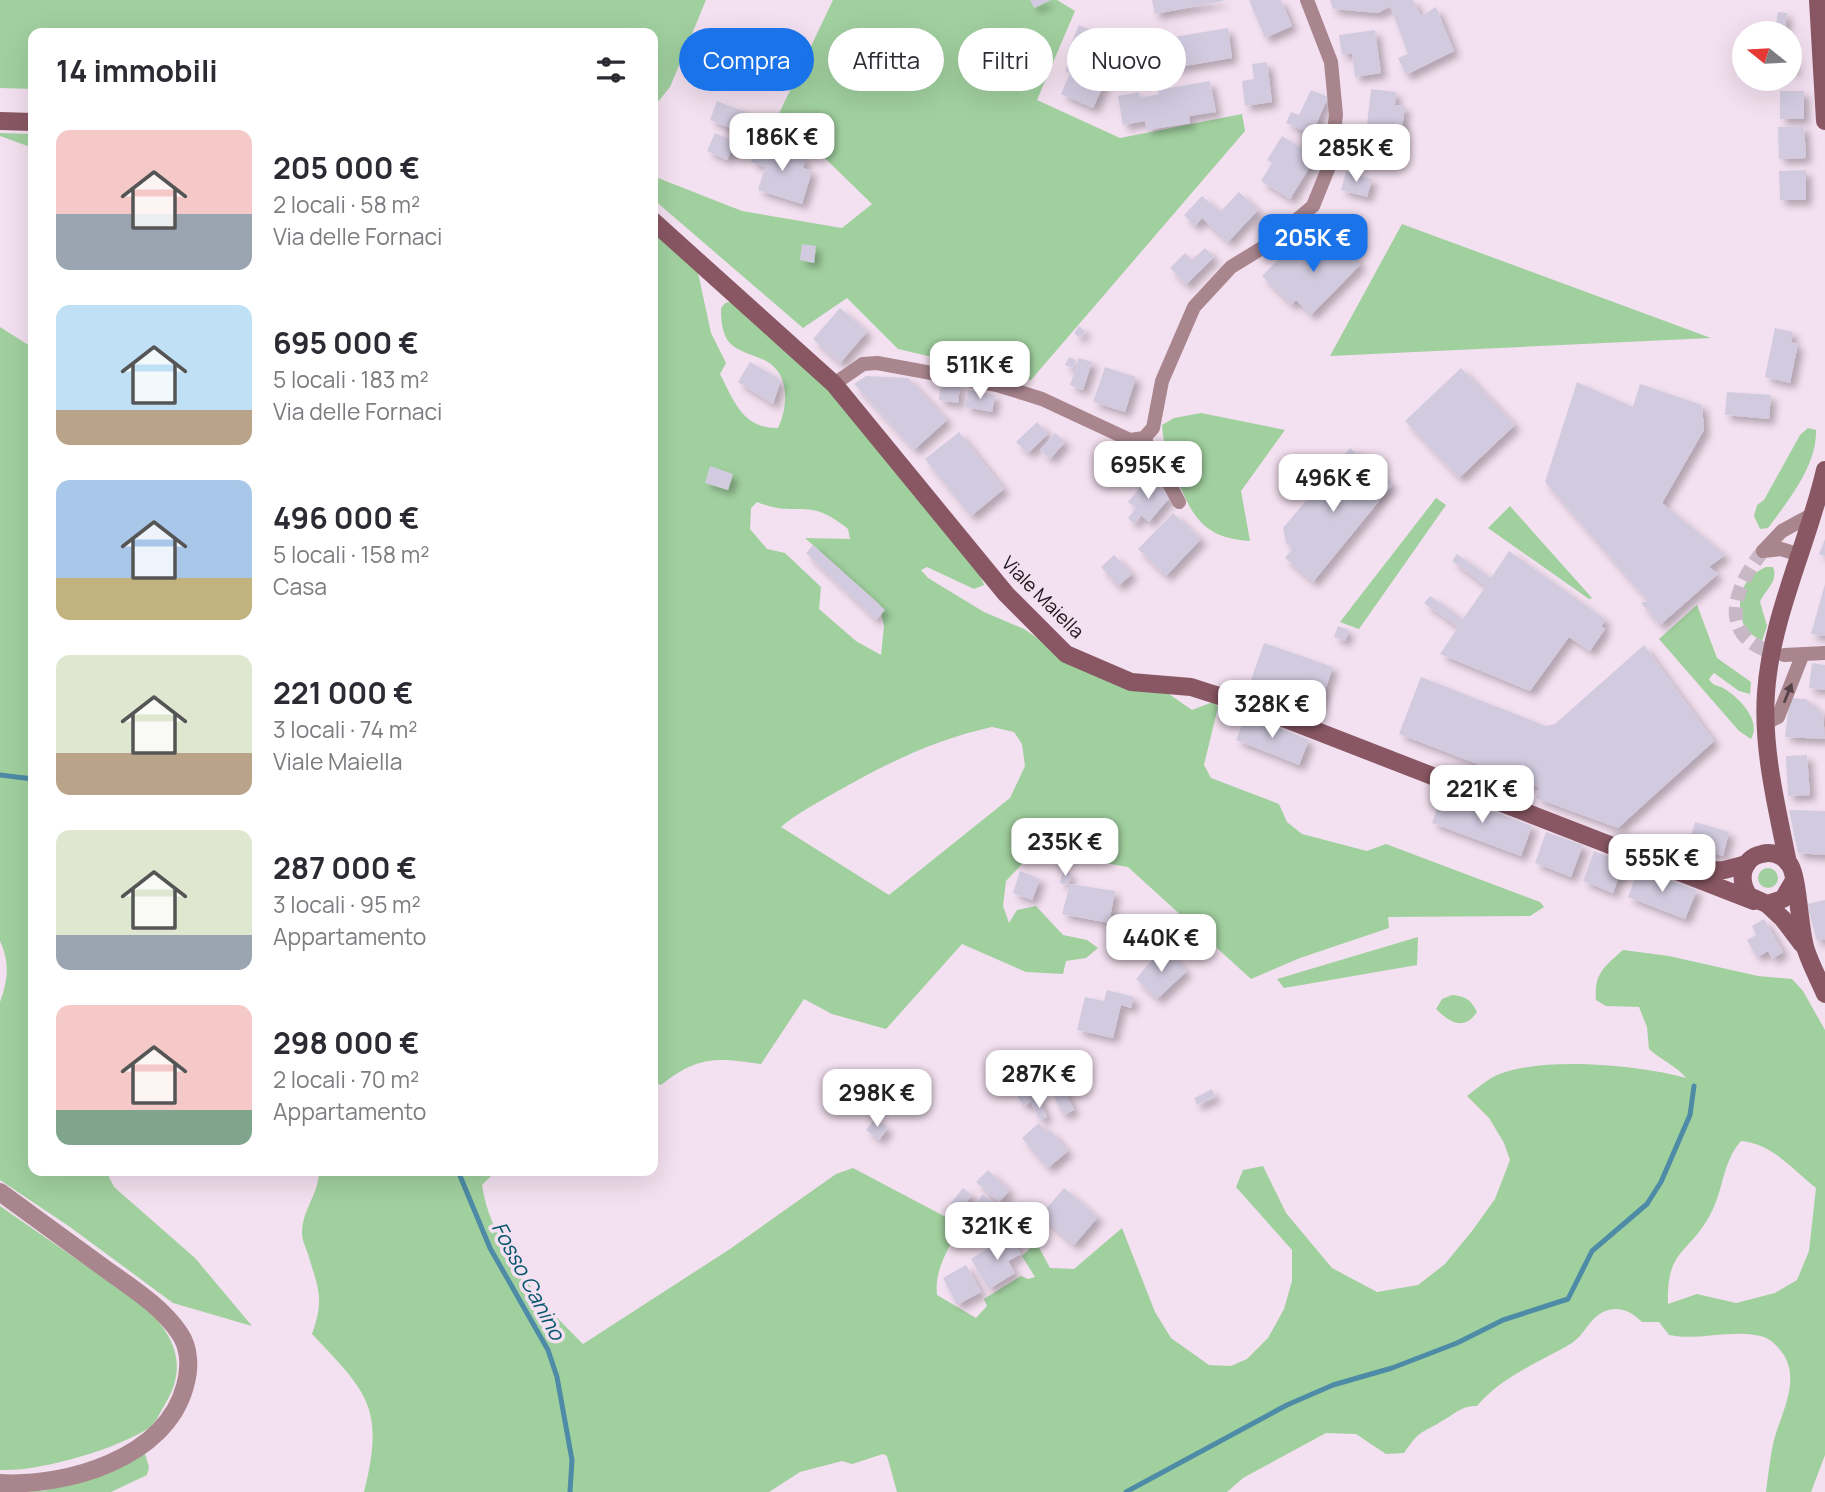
<!DOCTYPE html>
<html lang="it">
<head>
<meta charset="utf-8">
<style>
  :root { --surface:#fff; --page:#f2f2f3; --text:#2b2b33; --muted:#7c7c81; --accent:#1a73e8 }
  body { margin:0; font-family:Manrope,sans-serif; background:var(--page); color:var(--text); height:100vh; display:flex; flex-direction:column; font-size:26px; white-space:nowrap }
  * { box-sizing:border-box; margin:0 }
  p { font-size:23px; color:var(--muted) }
  .icon { flex:none; width:38px; height:38px; fill:none; stroke:currentColor; stroke-width:2; stroke-linecap:round; stroke-linejoin:round }
  .map { position:relative; flex:1; overflow:hidden }
  .panel { position:absolute; left:28px; top:28px; width:630px; height:1148px; display:flex; flex-direction:column; background:var(--surface); border-radius:14px; box-shadow:0 7px 28px #0002 }
  .panel>* { flex:none }
  .top-card { position:absolute; left:679px; top:28px; width:665px; height:63px; display:flex; gap:14px }
  .needle { width:46px; rotate:288deg }
  .tools { position:absolute; left:1732px; top:21px; display:grid; gap:14px }
  .tools a { display:grid; place-items:center; width:70px; height:70px; border-radius:50%; background:var(--surface); box-shadow:0 7px 28px #0002; font-size:35px }
  .price { position:absolute; translate:-50% -60px; padding:0 16px; border-radius:14px; background:#fff; color:#222; font-size:23px; line-height:46px; filter:drop-shadow(0 2px 4px #0008) }
  .price::after { content:''; position:absolute; left:50%; top:42px; width:21px; height:16px; margin-left:-10px; background:inherit; clip-path:polygon(0 0,100% 0,50% 100%) }
  .price.selected { background:var(--accent); color:#fff }
  ul { padding:0; list-style:none }
  li { display:flex; align-items:center; gap:21px; height:175px; padding:0 28px }
  li span { display:grid; place-items:center; flex:none; width:196px; height:140px; border-radius:14px; color:#555 }
  li>.icon { margin-inline-start:auto }
  span .icon { width:84px; height:84px; fill:#fffc; stroke-width:1 }
  li b { font-size:30px }
  h2 { display:flex; justify-content:space-between; align-items:center; height:84px; padding:0 28px; font-size:30px }
  .tag { padding:0 24px; border-radius:32px; background:var(--surface); box-shadow:0 7px 28px #0002; font-size:24px; line-height:63px }
  .tag.selected { background:var(--accent); color:#fff }
  .map>svg:first-child { display:block }
  .green { fill:#a1d09f; fill-rule:evenodd }
  .lines { fill:none; stroke-linecap:round; stroke-linejoin:round }
  .stream { stroke:#4e8ba6; stroke-width:5 }
  .building { fill:#d2cbe0; filter:url(#shadow) }
  .minor-tunnel { stroke:#c8b8c6; stroke-width:14; stroke-dasharray:14 7; stroke-linecap:butt }
  .minor { stroke:#a9858e; stroke-width:14 }
  .tertiary { stroke:#a9858e; stroke-width:18 }
  .secondary { stroke:#895764; stroke-width:18 }
  .oneway { fill:#56434a }
  .labels { text-anchor:middle; stroke-width:7; stroke-linejoin:round; paint-order:stroke }
  .street-label { font-size:19px; fill:#1e171d; stroke:#f3e0f0 }
  .water-label { font-size:21px; font-style:italic; fill:#05556e; stroke:#f3e0f0 }
</style>
</head>
<body>
<div class="map">
<svg width="1825" height="1492" viewBox="0 0 1825 1492">
  <defs>
    <filter id="shadow"><feDropShadow dx="5.5" dy="5.5" stdDeviation="3.5" flood-color="#0004"/></filter>
  </defs>
  <rect width="100%" height="100%" fill="#f3e0f0"/>
  <!-- green -->
  <g class="green">
    <polygon points="0,0 706,0 670,87 653,108 653,33 33,33 33,89 0,88"/>
    <polygon points="833,0 1057,0 1075,11 1037,100 1120,138 1242,114 1245,131 1031,380 898,349 847,298 803,328 653,199 653,176 742,211 842,228 872,204 800,134 774,124"/>
    <polygon points="0,133 33,134 33,148 0,136"/>
    <polygon points="1402,224 1711,338 1330,356"/>
    <path d="M653 226 697 268 711 333 726 363 720 374C734 401 743 429 778 428 787 409 790 380 772 365 761 356 742 354 732 345 722 337 721 320 721 308L725 303 736 301 812 369 980 574 984 585 974 589 927 567 921 570 928 578 984 612 1024 629 1061 654 1169 694 1192 710 1213 702 1218 707 1204 765 1211 778 1279 804 1287 822 1302 834 1367 851 1386 844 1540 902 1544 907 1530 916 1388 917 1389 928 1300 958 1251 979 1128 867 1076 858 1052 856 1025 861 1006 881 1003 906 1009 923 1017 910 1036 906 1063 935 1087 940 1098 948 1086 958 1066 961 1063 974 1026 972 962 944 886 1029 832 1014 804 999 761 1064C716 1057 697 1056 661 1085L653 1082ZM757 502C799 519 807 495 848 529L850 539 805 538 879 604 884 626 881 655 856 641 819 609 821 587 785 553 767 549 750 529 751 508ZM992 727 1014 732 1022 744 1025 766 1010 798 889 895 781 827C797 813 817 803 836 792 885 764 936 739 992 727Z"/>
    <path d="M0 327 33 348V1171H106L114 1187 195 1258 252 1326 173 1303 70 1227 0 1180V1002C8 980 10 963 0 941Z"/>
    <path d="M1201 413 1285 430 1241 491 1250 541C1204 538 1192 517 1177 478 1169 459 1163 445 1162 425L1174 418Z"/>
    <path d="M1808 428 1816 430C1817 466 1788 501 1768 528L1760 529 1754 516 1757 505 1764 500 1800 435Z"/>
    <polygon points="1436,498 1446,505 1359,629 1340,622"/>
    <polygon points="1510,506 1592,598 1589,599 1488,528"/>
    <path d="M1766 567H1773C1779 581 1765 590 1760 602L1767 626 1762 641 1746 631C1735 605 1738 579 1766 567Z"/>
    <path d="M1697 605 1717 658 1751 682 1750 694 1739 691 1714 673 1709 679C1713 686 1717 685 1723 688 1739 697 1762 721 1751 739L1739 731 1659 639Z"/>
    <circle cx="1768" cy="878" r="10"/>
    <polygon points="1418,937 1417,965 1284,988 1277,979"/>
    <path d="M1623 950 1669 956 1758 976 1792 979 1803 991 1825 1030V1455L1811 1492H1766C1768 1476 1770 1459 1773 1444 1780 1414 1803 1379 1781 1351 1773 1341 1768 1337 1755 1335 1726 1330 1697 1341 1669 1335L1659 1322H1642C1631 1311 1618 1305 1603 1312 1590 1318 1584 1335 1572 1343 1540 1362 1502 1376 1477 1406 1460 1406 1457 1413 1442 1421 1419 1435 1421 1429 1404 1453L1386 1454 1356 1434 1326 1433 1243 1478 1227 1492H897L887 1456 883 1454 852 1464 842 1461 800 1472 769 1492H364C385 1408 368 1393 312 1334 325 1298 318 1288 308 1254 306 1248 302 1240 302 1233 302 1210 319 1194 319 1171H496L482 1185C491 1246 540 1302 583 1344L730 1249 836 1174 853 1168 961 1225C949 1248 934 1269 937 1295L976 1318 987 1306 984 1299 1021 1276 1028 1279 1035 1277 1022 1256 1036 1242 1050 1268 1074 1269 1122 1228 1155 1312 1171 1338 1209 1365 1231 1366 1247 1359 1268 1338 1284 1309 1292 1281V1250L1236 1187 1243 1170 1263 1166 1286 1213 1332 1268 1377 1292 1418 1285 1445 1264 1472 1231 1495 1199 1510 1160 1504 1143 1489 1118 1467 1096C1475 1090 1484 1082 1493 1077 1537 1055 1640 1065 1686 1078 1678 1067 1660 1059 1649 1049L1647 1027 1639 1007 1606 1006 1596 1000C1594 973 1604 967 1623 950ZM1741 1141C1773 1144 1792 1169 1816 1188L1809 1251 1797 1280 1775 1293 1736 1303 1697 1294 1668 1304C1666 1249 1689 1254 1710 1215 1724 1190 1722 1162 1741 1141Z"/>
    <path d="M1452 995C1466 996 1471 1000 1477 1012 1464 1031 1450 1023 1436 1009L1442 999Z"/>
    <path d="M0 1206 144 1306C175 1336 189 1366 164 1406 160 1412 156 1423 149 1428 117 1449 39 1472 0 1470Z"/>
    <polygon points="145,1454 149,1467 147,1475 111,1492 0,1492 43,1491 106,1474"/>
  </g>
  <g class="lines">
    <!-- stream -->
    <g class="stream">
      <polyline points="0,775 33,779"/>
      <polyline points="458,1171 490,1248 548,1350 557,1377 572,1460 570,1492"/>
      <polyline points="1126,1492 1287,1405 1333,1385 1392,1368 1457,1343 1503,1320 1568,1299 1592,1251 1647,1204 1661,1182 1690,1115 1694,1086"/>
    </g>
  </g>
  <!-- building -->
  <g class="building">
    <polygon points="1030,0 1051,0 1034,8"/>
    <polygon points="1152,0 1223,0 1223,1 1155,14"/>
    <polygon points="1249,0 1281,0 1292,26 1265,38"/>
    <polygon points="1330,0 1413,0 1421,16 1436,7 1454,51 1406,75 1398,58 1408,54 1390,6 1378,13 1333,9"/>
    <polygon points="1778,12 1787,13 1784,33 1775,33"/>
    <polygon points="1079,25 1136,49 1122,81 1108,75 1093,108 1061,94 1070,73 1065,71 1072,56 1067,53"/>
    <polygon points="1228,28 1232,58 1167,69 1162,39"/>
    <polygon points="1375,30 1381,73 1355,77 1352,53 1342,55 1339,35"/>
    <polygon points="1791,52 1796,70 1790,72 1790,53"/>
    <polygon points="1267,62 1272,102 1245,106 1242,81 1254,79 1252,64"/>
    <polygon points="1210,81 1216,112 1189,116 1190,123 1147,130 1145,121 1123,125 1118,96 1139,92 1140,98 1159,94 1158,90"/>
    <polygon points="1371,89 1396,92 1395,105 1405,106 1402,129 1367,125"/>
    <polygon points="1311,90 1328,97 1315,127 1319,129 1316,136 1286,123 1291,112 1299,115"/>
    <rect x="1780" y="91" width="24" height="28"/>
    <polygon points="717,101 745,112 737,131 710,120"/>
    <polygon points="1804,126 1806,158 1779,159 1778,127"/>
    <polygon points="715,133 735,142 727,160 707,151"/>
    <polygon points="1282,136 1316,157 1290,199 1261,181 1272,163 1267,160"/>
    <polygon points="757,143 806,158 803,168 812,171 802,204 758,190 765,167 751,162"/>
    <polygon points="1806,170 1806,200 1780,200 1779,171"/>
    <polygon points="1346,172 1372,179 1367,197 1341,190"/>
    <polygon points="1239,192 1258,210 1228,242 1202,218 1195,226 1184,215 1202,196 1220,212"/>
    <polygon points="1330,233 1361,264 1311,315 1296,300 1291,305 1262,276 1287,251 1300,263"/>
    <polygon points="802,244 816,246 814,263 800,260"/>
    <polygon points="1205,248 1214,257 1186,285 1170,268 1185,253 1192,260"/>
    <polygon points="840,308 867,332 840,363 813,339"/>
    <polygon points="1079,326 1085,331 1080,338 1074,333"/>
    <polygon points="1775,328 1793,332 1791,342 1798,344 1790,383 1765,377"/>
    <polygon points="1069,357 1076,360 1073,368 1065,365"/>
    <polygon points="1079,358 1092,362 1083,390 1070,385"/>
    <polygon points="750,362 781,380 773,404 738,382"/>
    <polygon points="1105,367 1136,377 1125,412 1093,402"/>
    <polygon points="1461,368 1515,425 1459,478 1405,421"/>
    <polygon points="866,376 908,378 947,420 914,450 854,384"/>
    <polygon points="1577,382 1633,407 1640,384 1702,405 1704,430 1662,503 1725,555 1709,567 1718,574 1660,625 1641,603 1648,601 1545,482"/>
    <polygon points="941,383 960,386 958,403 939,400"/>
    <polygon points="968,390 995,395 992,412 965,407"/>
    <polygon points="1727,392 1771,395 1769,419 1725,415"/>
    <polygon points="1037,422 1048,434 1028,453 1016,442"/>
    <polygon points="959,432 1004,489 971,516 925,459"/>
    <polygon points="1055,433 1065,442 1050,459 1040,450"/>
    <polygon points="1350,448 1393,484 1313,582 1285,558 1293,548 1286,543 1283,528"/>
    <polygon points="710,466 733,474 728,490 705,483"/>
    <polygon points="1148,478 1170,497 1149,522 1141,515 1134,524 1128,518 1136,508 1128,502"/>
    <polygon points="1173,513 1201,539 1166,576 1138,549"/>
    <polygon points="1825,539 1825,556 1819,554"/>
    <polygon points="813,545 885,610 876,620 806,553"/>
    <polygon points="1509,551 1606,620 1601,626 1605,629 1590,651 1569,637 1530,691 1440,654 1458,627 1424,603 1430,596 1463,619 1486,586 1452,561 1457,554 1491,578"/>
    <polygon points="1114,555 1132,574 1118,586 1101,567"/>
    <polygon points="1825,584 1825,636 1811,634"/>
    <polygon points="1338,626 1349,630 1345,641 1334,637"/>
    <polygon points="1264,643 1333,667 1319,707 1250,683"/>
    <polygon points="1644,645 1714,741 1618,828 1536,798 1540,788 1399,734 1421,677 1546,726 1555,724"/>
    <polygon points="1812,663 1825,665 1825,690 1809,688"/>
    <polygon points="1790,698 1806,699 1823,714 1825,739 1785,737"/>
    <polygon points="1246,715 1309,740 1299,765 1236,740"/>
    <polygon points="1807,755 1810,795 1788,796 1786,756"/>
    <polygon points="1443,793 1532,826 1521,856 1432,823"/>
    <polygon points="1789,810 1825,811 1825,855 1798,853"/>
    <polygon points="1695,822 1729,832 1723,856 1688,847"/>
    <polygon points="1546,832 1583,845 1571,877 1535,863"/>
    <polygon points="1594,851 1624,863 1613,893 1583,881"/>
    <polygon points="1638,870 1697,890 1685,919 1628,897"/>
    <polygon points="1020,871 1040,879 1032,900 1013,893"/>
    <polygon points="1063,871 1071,873 1068,885 1060,883"/>
    <polygon points="1070,884 1115,891 1109,923 1062,914"/>
    <polygon points="1825,900 1825,939 1817,941 1807,904"/>
    <polygon points="1764,919 1783,952 1772,959 1768,951 1757,957 1747,940 1756,935 1752,926"/>
    <polygon points="1163,947 1187,971 1157,999 1136,979"/>
    <polygon points="1107,990 1134,997 1131,1008 1121,1005 1113,1038 1077,1030 1085,997 1104,1001"/>
    <polygon points="1032,1086 1038,1098 1023,1106 1017,1095"/>
    <polygon points="1063,1087 1074,1110 1063,1115 1052,1092"/>
    <polygon points="1212,1089 1215,1097 1197,1105 1194,1098"/>
    <polygon points="1039,1099 1047,1117 1040,1120 1031,1103"/>
    <polygon points="875,1119 888,1128 879,1140 866,1130"/>
    <polygon points="1039,1123 1047,1132 1050,1130 1068,1151 1048,1168 1022,1138"/>
    <polygon points="988,1170 1010,1190 999,1202 976,1182"/>
    <polygon points="963,1188 972,1195 959,1211 950,1204"/>
    <polygon points="1064,1188 1098,1217 1074,1245 1040,1216"/>
    <polygon points="983,1194 996,1205 975,1232 961,1221"/>
    <polygon points="1010,1235 1021,1254 1008,1261 1015,1273 989,1289 971,1259"/>
    <polygon points="966,1265 981,1292 957,1305 943,1278"/>
  </g>
  <g class="lines">
    <!-- minor-tunnel -->
    <path class="minor-tunnel" d="M1763 551C1732 589 1716 640 1779 654"/>
    <!-- minor -->
    <g class="minor">
      <polyline points="834,384 863,364 877,363 997,385 1042,399 1130,440 1144,438 1153,428 1162,381 1194,307 1231,267 1267,245 1313,206 1330,164 1336,115 1331,62 1307,0"/>
      <polyline points="1144,438 1179,502"/>
      <polyline points="1763,551 1782,531 1813,514"/>
      <polyline points="1763,551 1781,549 1800,555"/>
      <polyline points="1784,655 1825,653"/>
      <polyline points="1766,723 1778,717 1802,656"/>
    </g>
    <!-- tertiary -->
    <path class="tertiary" d="M0 1192C33 1216 66 1240 100 1265 127 1285 161 1305 180 1334 190 1349 190 1369 185 1386 166 1458 67 1487 0 1483"/>
    <!-- secondary -->
    <g class="secondary">
      <polyline points="1818,0 1825,121"/>
      <polyline points="0,121 33,122"/>
      <polyline points="653,221 834,384 1006,594 1066,654 1131,682 1191,687 1260,709 1754,901"/>
      <path d="M1788 863C1777 808 1762 749 1766 693 1771 617 1808 544 1825 470"/>
      <polyline points="1693,871 1724,870 1747,864"/>
      <path d="M1793 882 1783 899 1767 904 1749 896C1738 881 1741 858 1762 854 1773 851 1784 856 1790 865 1799 881 1799 929 1806 950 1811 965 1819 980 1825 994"/>
      <polyline points="1767,904 1783,919 1802,944"/>
    </g>
  </g>
  <!-- one-way arrows -->
  <defs><path id="oneway-solid" d="M-6-.8H1V-3.2L6.5 0L1 3.2V.8H-6Z" transform="scale(1.75)"/></defs>
  <use class="oneway" href="#oneway-solid" transform="translate(1788 693) rotate(-68)"/>
  <g class="labels">
    <!-- street labels -->
    <g class="street-label">
      <text transform="translate(1043 597) rotate(45)" y="7">Viale Maiella</text>
    </g>
    <!-- water labels -->
    <g class="water-label">
      <text transform="translate(528 1281) rotate(62)" y="7">Fosso Canino</text>
    </g>
  </g>
</svg>
<div class="tools">
<a><svg class="needle" viewBox="-14 -14 28 28"><path d="M0-13l5 13h-10z" fill="#e53935"/><path d="M0 13l5-13h-10z" fill="#7c7c81"/></svg></a>
</div>
<b class="price" style="left:782px;top:173px">186K €</b>
<b class="price" style="left:1356px;top:184px">285K €</b>
<b class="price selected" style="left:1313px;top:274px">205K €</b>
<b class="price" style="left:980px;top:401px">511K €</b>
<b class="price" style="left:1148px;top:501px">695K €</b>
<b class="price" style="left:1333px;top:514px">496K €</b>
<b class="price" style="left:1272px;top:740px">328K €</b>
<b class="price" style="left:1482px;top:825px">221K €</b>
<b class="price" style="left:1065px;top:878px">235K €</b>
<b class="price" style="left:1662px;top:894px">555K €</b>
<b class="price" style="left:1161px;top:974px">440K €</b>
<b class="price" style="left:1039px;top:1110px">287K €</b>
<b class="price" style="left:877px;top:1129px">298K €</b>
<b class="price" style="left:997px;top:1262px">321K €</b>
<div class="top-card">
<a class="tag selected">Compra</a>
<a class="tag">Affitta</a>
<a class="tag">Filtri</a>
<a class="tag">Nuovo</a>
</div>
<section class="panel">
<h2>14 immobili<svg class="icon" aria-label="filters" viewBox="0 0 24 24"><path d="M4 7h16M4 17h16"/><circle cx="9" cy="7" r="2"/><circle cx="15" cy="17" r="2"/></svg></h2>
<ul>
<li><span style="background:linear-gradient(#f6c9c9 60%,#9aa5b1 0)"><svg class="icon" aria-label="home" viewBox="0 0 24 24"><path d="M3 11l9-7 9 7M6 9v11h12V9"/></svg></span><div><b>205 000 €</b><p>2 locali · 58 m²</p><p>Via delle Fornaci</p></div></li>
<li><span style="background:linear-gradient(#bfe0f5 75%,#b9a48a 0)"><svg class="icon" aria-label="home" viewBox="0 0 24 24"><path d="M3 11l9-7 9 7M6 9v11h12V9"/></svg></span><div><b>695 000 €</b><p>5 locali · 183 m²</p><p>Via delle Fornaci</p></div></li>
<li><span style="background:linear-gradient(#a9c7e8 70%,#c2b280 0)"><svg class="icon" aria-label="home" viewBox="0 0 24 24"><path d="M3 11l9-7 9 7M6 9v11h12V9"/></svg></span><div><b>496 000 €</b><p>5 locali · 158 m²</p><p>Casa</p></div></li>
<li><span style="background:linear-gradient(#dfe7d0 70%,#b9a48a 0)"><svg class="icon" aria-label="home" viewBox="0 0 24 24"><path d="M3 11l9-7 9 7M6 9v11h12V9"/></svg></span><div><b>221 000 €</b><p>3 locali · 74 m²</p><p>Viale Maiella</p></div></li>
<li><span style="background:linear-gradient(#dfe7d0 75%,#9aa5b1 0)"><svg class="icon" aria-label="home" viewBox="0 0 24 24"><path d="M3 11l9-7 9 7M6 9v11h12V9"/></svg></span><div><b>287 000 €</b><p>3 locali · 95 m²</p><p>Appartamento</p></div></li>
<li><span style="background:linear-gradient(#f6c9c9 75%,#7fa58c 0)"><svg class="icon" aria-label="home" viewBox="0 0 24 24"><path d="M3 11l9-7 9 7M6 9v11h12V9"/></svg></span><div><b>298 000 €</b><p>2 locali · 70 m²</p><p>Appartamento</p></div></li>
</ul>
</section>
</div>
</body>
</html>
